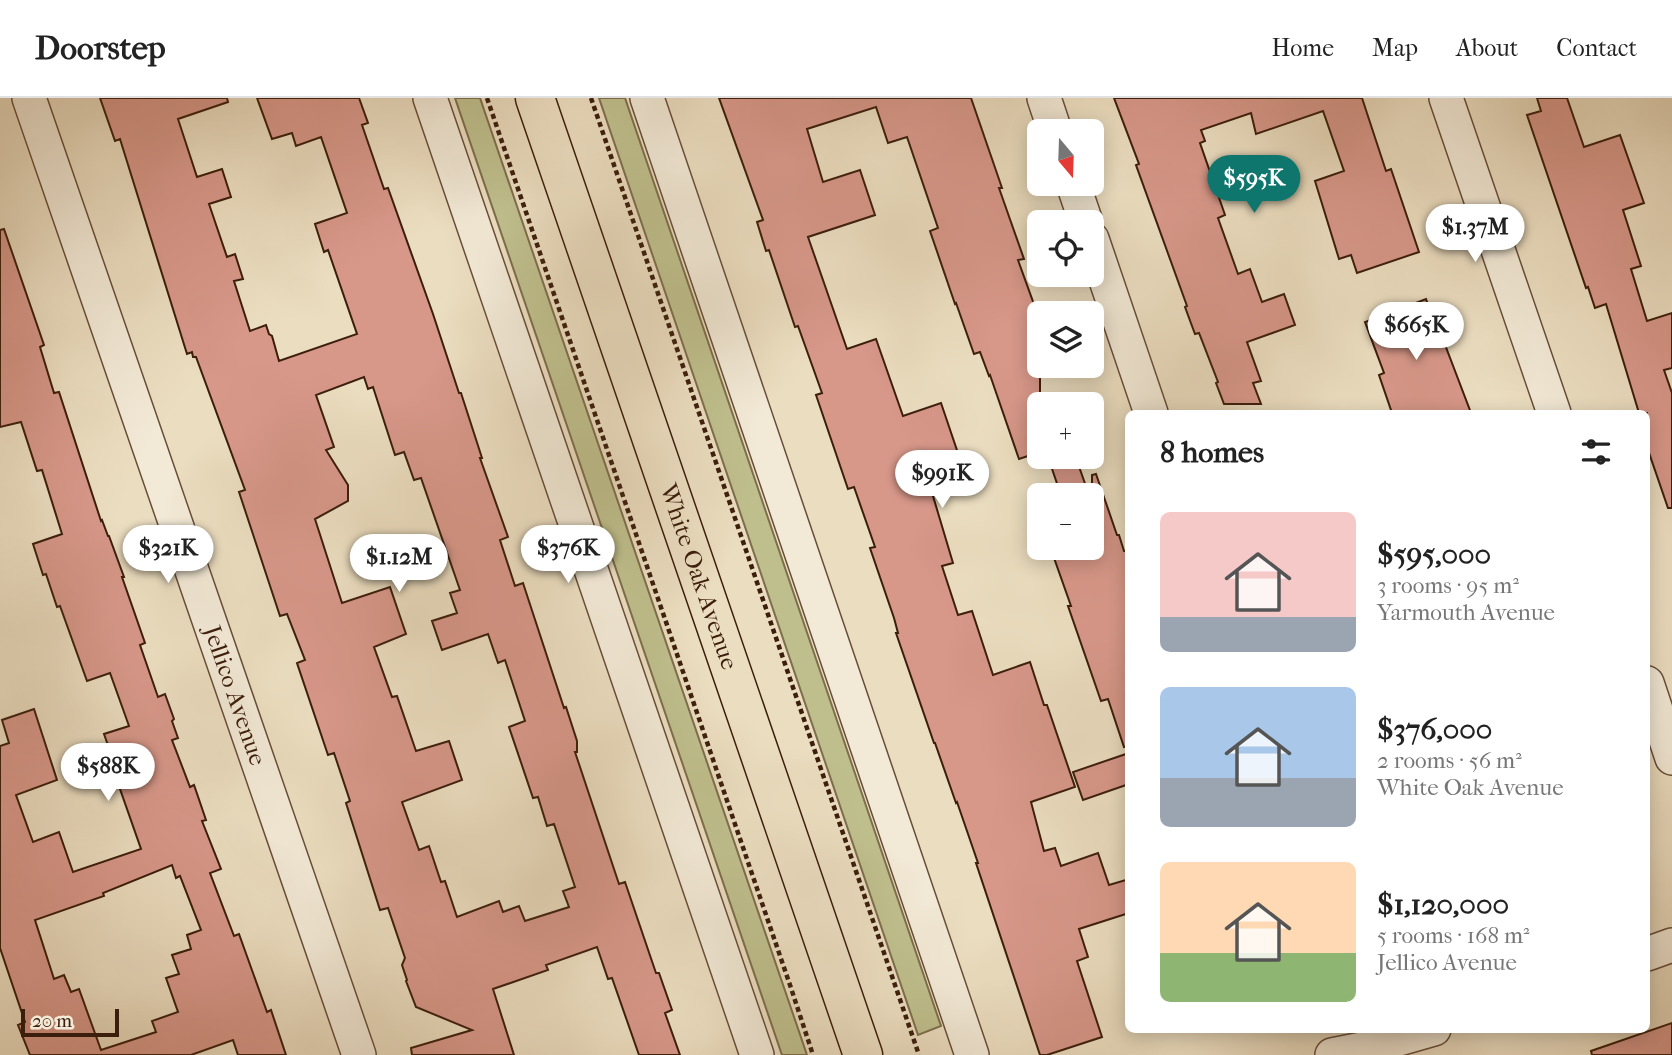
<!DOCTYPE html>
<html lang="en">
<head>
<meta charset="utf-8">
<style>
  :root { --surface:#fff; --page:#f2f2f2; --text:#222; --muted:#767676; --line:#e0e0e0; --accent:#0f766e }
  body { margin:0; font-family:"IM FELL French Canon",serif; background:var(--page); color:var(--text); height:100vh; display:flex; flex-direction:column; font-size:26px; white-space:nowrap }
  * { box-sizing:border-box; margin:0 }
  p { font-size:23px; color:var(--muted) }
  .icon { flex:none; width:38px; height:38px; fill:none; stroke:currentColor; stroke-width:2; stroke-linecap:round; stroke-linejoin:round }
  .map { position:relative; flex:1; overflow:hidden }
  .sheet { position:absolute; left:1125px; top:312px; width:525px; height:623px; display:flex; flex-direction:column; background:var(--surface); border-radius:10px; box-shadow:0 4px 18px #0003 }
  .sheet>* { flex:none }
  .needle { width:46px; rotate:161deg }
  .buttons { position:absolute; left:1027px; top:21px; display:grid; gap:14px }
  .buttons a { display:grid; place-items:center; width:77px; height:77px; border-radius:10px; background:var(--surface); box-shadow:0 4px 18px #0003; font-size:35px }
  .scale { position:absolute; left:21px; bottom:18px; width:98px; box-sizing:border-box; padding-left:7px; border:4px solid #3c1e0c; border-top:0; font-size:19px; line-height:24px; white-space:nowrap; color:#3c1e0c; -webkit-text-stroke:5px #f2e9d6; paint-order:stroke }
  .price { position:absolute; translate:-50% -60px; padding:0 16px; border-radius:24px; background:#fff; color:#222; font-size:23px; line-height:46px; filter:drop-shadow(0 2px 4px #0008) }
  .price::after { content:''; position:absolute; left:50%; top:42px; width:21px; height:16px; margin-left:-10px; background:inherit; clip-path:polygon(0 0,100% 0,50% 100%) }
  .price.selected { background:var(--accent); color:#fff }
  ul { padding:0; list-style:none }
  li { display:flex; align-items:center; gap:21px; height:175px; padding:0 35px }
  li span { display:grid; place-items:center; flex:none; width:196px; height:140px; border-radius:10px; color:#555 }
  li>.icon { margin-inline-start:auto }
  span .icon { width:84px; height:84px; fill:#fffc; stroke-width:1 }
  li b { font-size:30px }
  h2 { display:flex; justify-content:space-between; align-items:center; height:84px; padding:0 35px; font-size:30px }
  header { display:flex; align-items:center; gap:42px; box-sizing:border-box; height:98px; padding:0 35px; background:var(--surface); border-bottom:2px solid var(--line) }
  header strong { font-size:33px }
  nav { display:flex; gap:38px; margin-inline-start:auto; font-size:24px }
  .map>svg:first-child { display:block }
  .green { fill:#bfbf8d; stroke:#7e6e4c; stroke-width:2 }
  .building { fill:#d79789; stroke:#3c1e0c; stroke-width:2; fill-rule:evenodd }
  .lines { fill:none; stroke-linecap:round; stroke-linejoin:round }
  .minor-casing { stroke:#684e39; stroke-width:36 }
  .primary-casing { stroke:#3c1e0c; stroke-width:41 }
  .path { stroke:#3c1e0c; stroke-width:4.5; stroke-dasharray:5 3.5; stroke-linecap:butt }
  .minor { stroke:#f2e9d6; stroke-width:33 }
  .primary { stroke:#ebddc0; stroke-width:38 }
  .labels { text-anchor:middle; stroke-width:7; stroke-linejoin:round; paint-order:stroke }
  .street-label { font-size:24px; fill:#3c1e0c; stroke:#f2e9d6 }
</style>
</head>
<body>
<header>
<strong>Doorstep</strong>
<nav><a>Home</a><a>Map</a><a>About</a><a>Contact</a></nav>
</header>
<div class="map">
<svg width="1672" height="957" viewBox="0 0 1672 957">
  <rect width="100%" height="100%" fill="#ebddc0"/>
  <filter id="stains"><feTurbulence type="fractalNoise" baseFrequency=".00286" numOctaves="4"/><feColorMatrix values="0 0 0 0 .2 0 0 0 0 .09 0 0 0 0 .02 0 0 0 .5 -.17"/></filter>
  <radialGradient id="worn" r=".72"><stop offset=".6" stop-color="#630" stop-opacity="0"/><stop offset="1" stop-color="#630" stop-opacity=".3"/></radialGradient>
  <!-- green -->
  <g class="green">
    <polygon points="455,0 480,0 807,957 782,957"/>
    <polygon points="599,0 625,0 941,928 918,937"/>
  </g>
  <!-- building -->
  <g class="building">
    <path d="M100 0H227L228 4 178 21 197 79 222 71 231 99 209 106 227 159 235 156 243 181 234 183 250 233 266 227 269 236 272 238 279 263 357 236 328 152 324 154 315 126 347 115 321 39 296 48 292 35 272 41 257 0H359L368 25 362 27 384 91 388 90 433 216 459 295H461L482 360H480L508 439 500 442 515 488 523 485 564 610 566 609 577 643V654H575L619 786 625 784 656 875H659L672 912 665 915 680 957H639L612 880 608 881 597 849 546 867 548 872 493 891 514 957H412L411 950 472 932 416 909 406 883 407 882 402 867 405 860 388 810 380 812 346 705 350 703 334 655 328 657 297 565 305 562 287 516 280 518 239 394 245 392 196 259H193L192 254 187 256 120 41 115 43ZM364 279 368 291 373 289 395 357 404 354 414 382 421 380 460 492 450 495 457 515 432 523 442 552 488 536 498 565 505 562 525 623 509 629 533 700 538 699 547 728 554 726 575 789 563 793 569 809 525 823 519 808 503 814 499 803 457 819 445 783 441 784 429 748 419 752 402 704 462 682 449 643 416 653 397 598 392 599 374 549 406 536 390 489 342 505 315 421 348 403V387L326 352 334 349 316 297Z"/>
    <polygon points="719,0 971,0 1002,90 999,90 1024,161 1018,162 1040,223 1040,354 1019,361 990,277 989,278 980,254 974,256 956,205 955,206 930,133 938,130 907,39 888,45 876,9 807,31 823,84 860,72 875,117 808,139 847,251 876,241 903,318 941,305 965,376 930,388 953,465 942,468 958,517 972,513 993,577 1030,564 1044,607 1047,607 1075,689 1031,704 1044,753 1055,750 1061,768 1098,755 1109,787 1129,781 1129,815 1079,831 1088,859 1077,863 1102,939 1047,957 1040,957 976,765 978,765 957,704 956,705 935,645 934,645 896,535 898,535 894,520 870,450 875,449 854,389 848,391 816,297 822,295 798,228 795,229 769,152 766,153 757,124 763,122"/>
    <polygon points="1114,0 1362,0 1386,73 1391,71 1419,154 1357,175 1351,157 1339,161 1315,83 1344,73 1323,13 1256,36 1251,15 1201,32 1205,43 1200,45 1225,117 1218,120 1238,176 1250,171 1262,204 1284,196 1295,227 1247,244 1261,283 1253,285 1261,306 1224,306 1216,285 1218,284 1199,235 1195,236 1185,209 1187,208 1136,67 1139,66"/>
    <polygon points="1537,0 1567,0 1584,49 1620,37 1644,105 1623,112 1641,168 1631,171 1647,223 1672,215 1672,270 1664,272 1672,295 1672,410 1668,410 1647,349 1647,315 1639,315 1606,206 1595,210 1588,189 1586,190 1527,17 1541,13"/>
    <path d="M4 131 44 247 40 249 54 295 59 294 101 423 102 422 108 438H109L124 479H122L145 545 140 547 158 599 165 596 174 621 172 623 178 640 172 642 190 689 194 687 206 722 202 723 221 771 210 775 234 838 239 836 267 914 271 912 286 957H238L233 942 191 957H30L18 927 25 924 0 850V648L9 645 2 622 34 611 57 682 16 697 33 744 59 734 73 774 141 751 107 654 110 653 104 636 129 628 110 575 87 583 60 508 57 509 46 476 43 477 33 446 62 436 42 372 37 373 21 324 0 329V132ZM172 767 176 780 180 778 201 832 187 837 191 851 172 857 179 876 166 880 178 914 152 923 156 934 101 952 79 891 71 894 64 877 54 881 35 822 104 798 103 795Z"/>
    <polygon points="1426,201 1432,218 1437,217 1446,243 1444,244 1471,315 1392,315 1379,277 1384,275 1365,224"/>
    <polygon points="1076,360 1089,397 1061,397 1051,368"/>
    <polygon points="1096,376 1117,437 1119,437 1124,453 1129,453 1129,648 1124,649 1108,601 1101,603 1068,508 1071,508 1053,457 1073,450 1092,450 1092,377"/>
    <polygon points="1129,655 1129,686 1083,702 1073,674"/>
    <polygon points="1672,925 1672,957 1592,957 1591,953"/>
  </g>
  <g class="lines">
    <!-- minor casing -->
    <g class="minor-casing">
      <g id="minor">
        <path id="s1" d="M29 0 359 957"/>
        <polyline points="430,0 757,957"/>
        <polyline points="647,0 972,957"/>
        <polyline points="1044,0 1055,33"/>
        <polyline points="1446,0 1554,315"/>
        <polyline points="1073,86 1086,124"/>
        <polyline points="1092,141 1151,315"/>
        <polyline points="1647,585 1672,660"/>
        <polyline points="1647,856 1672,847"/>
        <polyline points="1332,957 1367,950 1434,931"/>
      </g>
    </g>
    <!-- primary casing -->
    <g class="primary-casing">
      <g id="primary">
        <path id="s2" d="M535 0 863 957"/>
      </g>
    </g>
    <!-- path -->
    <g class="path">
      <polyline points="487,0 791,890 813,957"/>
      <polyline points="591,0 919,957"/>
    </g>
    <!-- minor -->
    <use href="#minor" class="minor"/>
    <!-- primary -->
    <use href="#primary" class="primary"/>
  </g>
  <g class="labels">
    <!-- street labels -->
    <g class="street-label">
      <text dy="8" stroke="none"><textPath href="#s2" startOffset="506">White Oak Avenue</textPath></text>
      <text dy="8" stroke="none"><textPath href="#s1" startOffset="632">Jellico Avenue</textPath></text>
    </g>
  </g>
  <rect width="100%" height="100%" filter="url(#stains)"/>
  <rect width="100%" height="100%" fill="url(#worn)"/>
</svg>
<div class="buttons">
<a><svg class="needle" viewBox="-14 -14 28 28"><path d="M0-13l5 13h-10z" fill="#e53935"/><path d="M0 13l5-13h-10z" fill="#767676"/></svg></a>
<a><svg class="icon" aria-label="locate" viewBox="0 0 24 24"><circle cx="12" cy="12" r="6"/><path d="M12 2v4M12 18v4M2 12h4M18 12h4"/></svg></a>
<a><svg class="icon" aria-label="layers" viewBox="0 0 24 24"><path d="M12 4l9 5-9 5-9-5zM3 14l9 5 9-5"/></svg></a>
<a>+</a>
<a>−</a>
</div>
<div class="scale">20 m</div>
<b class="price selected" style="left:1254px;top:117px">$595K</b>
<b class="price" style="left:1475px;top:166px">$1.37M</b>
<b class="price" style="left:1416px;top:264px">$665K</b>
<b class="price" style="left:942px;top:412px">$991K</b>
<b class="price" style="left:168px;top:487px">$321K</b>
<b class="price" style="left:568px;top:487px">$376K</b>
<b class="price" style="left:399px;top:496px">$1.12M</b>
<b class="price" style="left:108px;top:705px">$588K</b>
<section class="sheet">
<h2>8 homes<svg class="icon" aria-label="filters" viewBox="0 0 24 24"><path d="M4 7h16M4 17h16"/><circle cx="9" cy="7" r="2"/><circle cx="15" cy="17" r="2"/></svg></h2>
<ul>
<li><span style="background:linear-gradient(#f6c9c9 75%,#9aa5b1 0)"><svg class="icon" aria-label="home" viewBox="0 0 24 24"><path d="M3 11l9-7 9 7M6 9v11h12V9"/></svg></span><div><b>$595,000</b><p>3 rooms · 95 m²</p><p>Yarmouth Avenue</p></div></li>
<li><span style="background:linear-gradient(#a9c7e8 65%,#9aa5b1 0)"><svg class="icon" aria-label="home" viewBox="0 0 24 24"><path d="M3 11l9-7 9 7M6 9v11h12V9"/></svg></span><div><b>$376,000</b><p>2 rooms · 56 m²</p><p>White Oak Avenue</p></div></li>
<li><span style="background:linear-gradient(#ffd9b3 65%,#8fb573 0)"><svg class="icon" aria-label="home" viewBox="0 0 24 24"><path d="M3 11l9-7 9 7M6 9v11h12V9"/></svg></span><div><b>$1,120,000</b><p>5 rooms · 168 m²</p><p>Jellico Avenue</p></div></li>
</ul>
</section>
</div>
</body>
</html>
